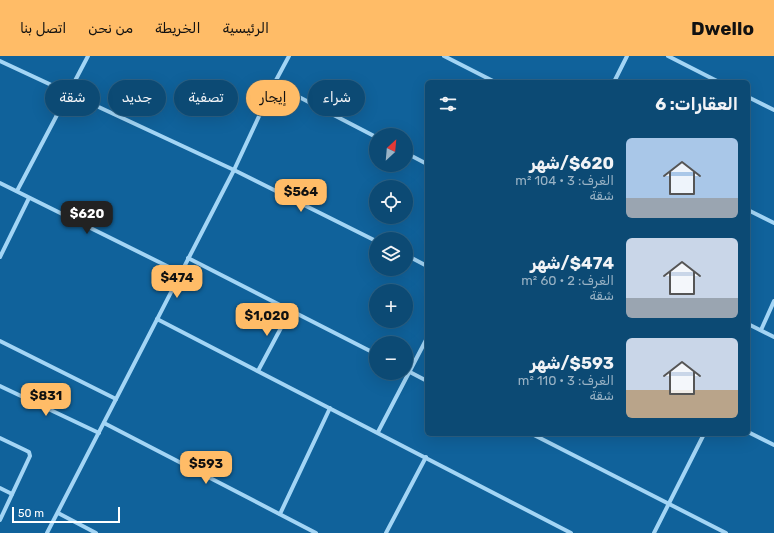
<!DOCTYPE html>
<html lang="ar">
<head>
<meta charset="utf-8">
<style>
  :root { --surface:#0c4a74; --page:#1a547c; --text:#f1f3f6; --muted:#9ab3c5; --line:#2c6286; --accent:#ffbc67 }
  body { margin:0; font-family:Rubik,Cairo,sans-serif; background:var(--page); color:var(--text); direction:rtl; height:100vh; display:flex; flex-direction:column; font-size:15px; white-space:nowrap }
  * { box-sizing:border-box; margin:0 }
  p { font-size:13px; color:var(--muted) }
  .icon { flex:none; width:22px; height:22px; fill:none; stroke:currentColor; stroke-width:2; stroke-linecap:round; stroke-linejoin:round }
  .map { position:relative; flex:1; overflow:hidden; direction:ltr }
  .details { position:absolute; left:425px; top:24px; width:325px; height:356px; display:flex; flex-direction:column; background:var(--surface); border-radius:6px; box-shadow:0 4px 16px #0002,0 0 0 1px var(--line); direction:rtl }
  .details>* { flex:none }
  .banner { position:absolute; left:12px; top:24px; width:353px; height:36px; direction:rtl; display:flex; gap:8px }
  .needle { width:26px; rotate:26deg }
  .tools { position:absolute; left:369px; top:72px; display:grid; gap:8px }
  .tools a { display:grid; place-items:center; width:44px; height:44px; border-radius:50%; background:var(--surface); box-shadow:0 4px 16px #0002,0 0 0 1px var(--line); font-size:20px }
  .scale { position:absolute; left:12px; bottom:10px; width:108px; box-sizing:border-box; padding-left:4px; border:2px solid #fff; border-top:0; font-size:11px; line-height:14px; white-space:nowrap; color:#fff; -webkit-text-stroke:3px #10629b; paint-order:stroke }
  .price { position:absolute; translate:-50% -34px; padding:0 9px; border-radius:8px; background:var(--accent); color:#111; font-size:13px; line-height:26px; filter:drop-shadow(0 1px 2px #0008) }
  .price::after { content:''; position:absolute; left:50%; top:24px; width:12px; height:9px; margin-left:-6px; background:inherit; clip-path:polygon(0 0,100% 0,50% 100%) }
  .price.on { background:#222; color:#fff }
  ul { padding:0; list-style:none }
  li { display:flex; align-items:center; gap:12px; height:100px; padding:0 12px }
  li span { display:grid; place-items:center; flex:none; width:112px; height:80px; border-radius:6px; color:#555 }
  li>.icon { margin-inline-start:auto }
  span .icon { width:48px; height:48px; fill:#fffc; stroke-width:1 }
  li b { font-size:17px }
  h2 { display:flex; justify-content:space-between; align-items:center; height:48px; padding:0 12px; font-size:17px }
  .tag { padding:0 14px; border-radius:18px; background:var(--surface); box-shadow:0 4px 16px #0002,0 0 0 1px var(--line); font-size:14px; line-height:36px }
  .tag.on { background:var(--accent); color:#111 }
  header { display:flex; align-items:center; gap:24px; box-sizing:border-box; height:56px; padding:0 20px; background:var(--accent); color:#111 }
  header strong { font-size:19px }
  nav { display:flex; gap:22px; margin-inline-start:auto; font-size:14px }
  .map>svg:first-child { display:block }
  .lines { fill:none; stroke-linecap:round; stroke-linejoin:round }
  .street { stroke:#a3d5f5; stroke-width:4 }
</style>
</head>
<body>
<header>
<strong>Dwello</strong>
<nav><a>الرئيسية</a><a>الخريطة</a><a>من نحن</a><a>اتصل بنا</a></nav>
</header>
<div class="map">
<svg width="774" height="477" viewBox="0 0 774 477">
  <rect width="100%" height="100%" fill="#10629b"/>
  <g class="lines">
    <!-- street -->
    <g class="street">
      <polyline points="444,0 495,26"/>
      <polyline points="668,0 719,26"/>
      <polyline points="0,5 234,114 376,185"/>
      <polyline points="614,26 627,0"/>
      <polyline points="274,28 376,81"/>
      <polyline points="748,41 774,54"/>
      <polyline points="406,97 427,108"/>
      <polyline points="0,127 181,217"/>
      <polyline points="17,135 88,0"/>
      <polyline points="748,154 774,167"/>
      <polyline points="406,199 427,210"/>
      <polyline points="0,201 29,142"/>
      <polyline points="188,202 376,298"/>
      <polyline points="157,263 571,477"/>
      <polyline points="748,268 774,281"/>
      <polyline points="761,274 774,245"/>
      <polyline points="0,285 116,343"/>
      <polyline points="406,314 427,325"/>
      <polyline points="258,315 290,255"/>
      <polyline points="0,330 99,377"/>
      <polyline points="104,367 316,477"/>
      <polyline points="378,376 427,282"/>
      <polyline points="748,376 774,389"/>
      <polyline points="532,378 726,477"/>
      <polyline points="0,382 25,394 29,396 30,400 0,464"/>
      <polyline points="0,432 12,438"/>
      <polyline points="58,457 96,477"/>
      <polyline points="280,458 330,352"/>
      <polyline points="47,477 234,114 274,28 289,0"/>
      <polyline points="386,477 426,401"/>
      <polyline points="654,477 704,378"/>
    </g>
  </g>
</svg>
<div class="tools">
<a><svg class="needle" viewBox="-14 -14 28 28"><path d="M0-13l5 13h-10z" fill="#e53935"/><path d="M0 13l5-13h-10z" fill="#9ab3c5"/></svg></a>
<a><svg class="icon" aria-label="locate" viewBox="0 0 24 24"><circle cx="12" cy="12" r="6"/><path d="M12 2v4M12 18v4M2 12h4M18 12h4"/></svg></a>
<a><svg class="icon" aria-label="layers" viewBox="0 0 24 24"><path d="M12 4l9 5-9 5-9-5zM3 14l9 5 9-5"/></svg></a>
<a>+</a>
<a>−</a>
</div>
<div class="scale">50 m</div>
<b class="price" style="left:301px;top:157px">$564</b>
<b class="price on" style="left:87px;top:179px">$620</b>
<b class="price" style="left:177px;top:243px">$474</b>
<b class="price" style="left:267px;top:281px">$1,020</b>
<b class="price" style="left:46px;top:361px">$831</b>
<b class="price" style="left:206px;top:429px">$593</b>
<div class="banner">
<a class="tag">شراء</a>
<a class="tag on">إيجار</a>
<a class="tag">تصفية</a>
<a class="tag">جديد</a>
<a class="tag">شقة</a>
</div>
<section class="details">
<h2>العقارات: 6<svg class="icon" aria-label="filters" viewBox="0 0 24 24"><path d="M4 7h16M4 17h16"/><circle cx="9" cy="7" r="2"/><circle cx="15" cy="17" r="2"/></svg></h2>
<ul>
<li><span style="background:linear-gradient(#a9c7e8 75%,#9aa5b1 0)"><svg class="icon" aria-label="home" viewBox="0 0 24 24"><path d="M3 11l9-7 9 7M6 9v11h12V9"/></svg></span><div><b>$620/شهر</b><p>الغرف: 3 · 104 m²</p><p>شقة</p></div></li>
<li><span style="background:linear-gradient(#c9d6e8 75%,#9aa5b1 0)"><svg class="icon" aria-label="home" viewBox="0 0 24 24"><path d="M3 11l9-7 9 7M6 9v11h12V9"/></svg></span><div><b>$474/شهر</b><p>الغرف: 2 · 60 m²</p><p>شقة</p></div></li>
<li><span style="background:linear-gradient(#c9d6e8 65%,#b9a48a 0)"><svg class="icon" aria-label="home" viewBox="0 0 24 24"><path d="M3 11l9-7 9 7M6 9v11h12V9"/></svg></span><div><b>$593/شهر</b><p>الغرف: 3 · 110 m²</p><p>شقة</p></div></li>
</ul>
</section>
</div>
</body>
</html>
